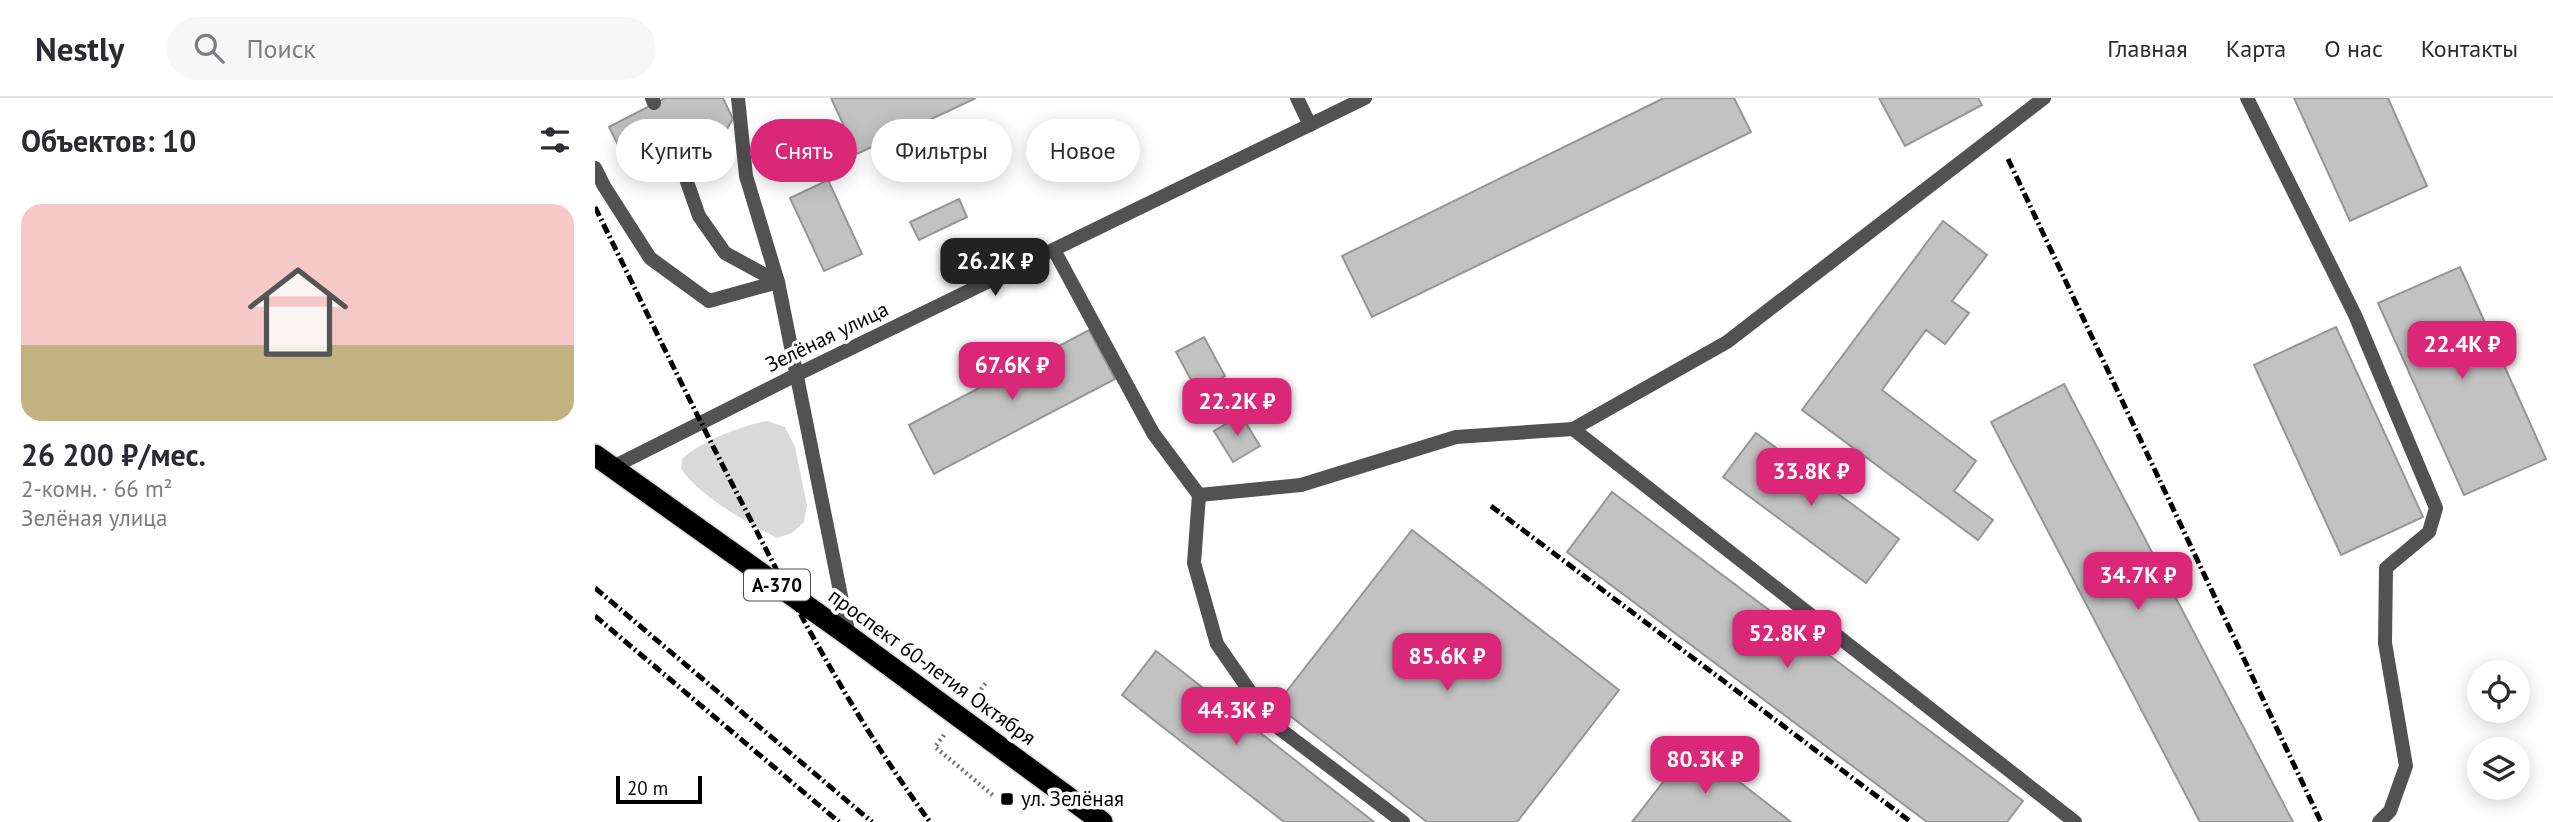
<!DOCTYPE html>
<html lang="ru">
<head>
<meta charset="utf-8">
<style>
  :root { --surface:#fff; --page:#f7f7f7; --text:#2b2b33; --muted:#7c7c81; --line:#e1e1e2; --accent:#db2777 }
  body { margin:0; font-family:"PT Sans",sans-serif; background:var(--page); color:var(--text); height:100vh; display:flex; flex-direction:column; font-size:26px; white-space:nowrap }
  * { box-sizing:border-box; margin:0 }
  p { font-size:23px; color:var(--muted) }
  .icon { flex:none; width:38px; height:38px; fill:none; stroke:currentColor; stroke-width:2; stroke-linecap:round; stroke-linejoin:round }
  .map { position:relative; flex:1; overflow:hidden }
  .panel { display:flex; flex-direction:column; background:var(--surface); width:595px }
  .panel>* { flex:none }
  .top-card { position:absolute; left:21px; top:21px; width:665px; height:63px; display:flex; gap:14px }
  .buttons { position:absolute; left:1872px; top:562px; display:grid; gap:14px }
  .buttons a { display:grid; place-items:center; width:63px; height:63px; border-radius:50%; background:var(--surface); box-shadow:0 4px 18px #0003; font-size:35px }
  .scale { position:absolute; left:21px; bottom:18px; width:86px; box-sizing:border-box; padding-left:7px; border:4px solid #000; border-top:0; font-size:19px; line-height:24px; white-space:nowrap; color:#000; -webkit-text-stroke:5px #fff; paint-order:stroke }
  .price { position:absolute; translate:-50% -60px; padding:0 16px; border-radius:14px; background:var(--accent); color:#fff; font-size:23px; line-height:46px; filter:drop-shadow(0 2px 4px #0008) }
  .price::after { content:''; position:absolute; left:50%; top:42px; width:21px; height:16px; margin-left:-10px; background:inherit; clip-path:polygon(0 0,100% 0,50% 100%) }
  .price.selected { background:#222; color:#fff }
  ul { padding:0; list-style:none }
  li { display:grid; align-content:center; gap:14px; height:371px; padding:0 21px }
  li+li { border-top:2px solid var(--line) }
  li span { display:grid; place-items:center; height:217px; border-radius:21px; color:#555 }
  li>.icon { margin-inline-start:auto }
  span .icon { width:126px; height:126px; fill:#fffc; stroke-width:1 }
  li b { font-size:30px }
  h2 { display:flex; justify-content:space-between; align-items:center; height:84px; padding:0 21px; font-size:30px }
  .pill { padding:0 24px; border-radius:32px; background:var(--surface); box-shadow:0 4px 18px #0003; font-size:24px; line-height:63px }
  .pill.selected { background:var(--accent); color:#fff }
  header { display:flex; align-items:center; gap:42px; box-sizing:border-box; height:98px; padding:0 35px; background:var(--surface); border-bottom:2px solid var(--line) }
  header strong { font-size:33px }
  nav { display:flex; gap:38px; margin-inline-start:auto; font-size:24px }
  .search { width:490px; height:63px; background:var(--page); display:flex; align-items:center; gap:18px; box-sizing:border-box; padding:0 24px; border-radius:38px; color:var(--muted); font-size:26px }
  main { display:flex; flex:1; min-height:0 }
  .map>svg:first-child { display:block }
  .green { fill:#d9d9d9 }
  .building { fill:#c2c2c2; stroke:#969696; stroke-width:2 }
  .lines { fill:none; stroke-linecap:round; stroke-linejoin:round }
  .highway-casing { stroke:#dbdbdb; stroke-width:24 }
  .path { stroke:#747474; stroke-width:4.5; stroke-dasharray:2 3.5; stroke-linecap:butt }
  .lane { stroke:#525252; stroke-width:14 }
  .street { stroke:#525252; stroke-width:14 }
  .highway { stroke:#000; stroke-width:21 }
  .rail { stroke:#000; stroke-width:5; stroke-dasharray:10 3.5 2 3.5; stroke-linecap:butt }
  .poi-dot { fill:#000; stroke:#fff; stroke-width:2.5 }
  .labels { text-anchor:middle; stroke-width:7; stroke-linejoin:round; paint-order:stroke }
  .shield { fill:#fff; stroke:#4c4c4c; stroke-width:2 }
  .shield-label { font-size:19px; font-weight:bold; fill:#000 }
  .street-label { font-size:21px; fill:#000; stroke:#fff }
  .poi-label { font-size:21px; fill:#000; stroke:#fff; text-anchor:start }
</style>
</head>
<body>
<header>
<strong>Nestly</strong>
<div class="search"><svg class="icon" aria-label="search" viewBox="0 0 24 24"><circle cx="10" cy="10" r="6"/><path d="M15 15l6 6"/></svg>Поиск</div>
<nav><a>Главная</a><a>Карта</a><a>О нас</a><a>Контакты</a></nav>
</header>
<main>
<section class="panel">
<h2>Объектов: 10<svg class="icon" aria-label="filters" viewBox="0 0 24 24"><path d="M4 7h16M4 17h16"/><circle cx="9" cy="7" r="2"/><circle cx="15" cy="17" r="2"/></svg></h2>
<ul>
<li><span style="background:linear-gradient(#f6c9c9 65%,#c2b280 0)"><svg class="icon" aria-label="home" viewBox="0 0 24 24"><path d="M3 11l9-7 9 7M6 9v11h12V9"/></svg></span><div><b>26 200 ₽/мес.</b><p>2-комн. · 66 m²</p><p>Зелёная улица</p></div></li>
</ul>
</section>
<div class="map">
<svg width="1958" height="724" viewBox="0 0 1958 724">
  <rect width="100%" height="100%" fill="#fff"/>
  <!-- green -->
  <path class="green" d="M172 323 190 329 200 349 212 407 209 424 197 435 182 440C151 424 107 400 86 371L87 361C106 343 146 328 172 323Z"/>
  <!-- building -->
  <g class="building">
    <polygon points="70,0 128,0 138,21 126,41 63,72 36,73 14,29"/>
    <polygon points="236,0 381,0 262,56"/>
    <polygon points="1069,0 1139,0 1156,34 777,219 747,158"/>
    <polygon points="1284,0 1383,0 1387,7 1310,48"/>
    <polygon points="1699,0 1793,0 1832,88 1755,123"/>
    <polygon points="233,82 267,156 229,173 195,100"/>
    <polygon points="364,101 372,119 324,142 315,124"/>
    <polygon points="1348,123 1392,157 1357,203 1374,215 1350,246 1331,232 1287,292 1381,363 1359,393 1398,422 1383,442 1207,312"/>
    <polygon points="1865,169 1951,361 1869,397 1783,205"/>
    <polygon points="1741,229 1828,419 1746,457 1659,267"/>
    <polygon points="494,232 520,281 339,376 314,327"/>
    <polygon points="609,239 630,278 602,293 581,254"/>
    <polygon points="1469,286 1698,724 1605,724 1396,324"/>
    <polygon points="646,317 665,348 638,364 619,333"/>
    <polygon points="1161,335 1304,441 1271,485 1128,379"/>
    <polygon points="1017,394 1428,703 1412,724 1332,724 972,454"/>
    <polygon points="817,432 1024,592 922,724 832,724 681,607"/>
    <polygon points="561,553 779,724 689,724 527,597"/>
    <polygon points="1097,647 1196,724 1037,724"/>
  </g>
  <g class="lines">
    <!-- highway casing -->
    <g class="highway-casing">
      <polyline id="highway" points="0,357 254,538 507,724"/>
    </g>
    <!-- path -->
    <g class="path">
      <polyline points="379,600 391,585"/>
      <polyline points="349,637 340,649 400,699"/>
    </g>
    <!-- lane -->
    <g class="lane">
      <polyline points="57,0 59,5"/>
      <polyline points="143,0 151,78 183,184 254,538"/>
      <polyline points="702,0 715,27"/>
      <polyline points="1652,0 1760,217 1841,410 1834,434 1791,470 1790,545 1811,668 1795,713 1784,724"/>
      <polyline points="84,61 104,118 130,155 183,184"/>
      <polyline points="0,70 9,88 55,160 114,203 183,184"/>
      <polyline points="459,152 558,335 604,397 706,387 861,339 978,331 1132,244 1449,0"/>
      <polyline points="978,331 1480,724"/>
      <polyline points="604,397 599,465 622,546 677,625 808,724"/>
    </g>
    <!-- street -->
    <polyline class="street" points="16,370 201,277 770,0"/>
    <!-- highway -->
    <use href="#highway" class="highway"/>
    <!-- rail -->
    <g class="rail">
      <polyline points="1413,61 1726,724"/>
      <path d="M0 109C53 217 105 325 161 432 213 533 268 633 335 724"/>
      <polyline points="896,408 1316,724"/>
      <polyline points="0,490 277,724"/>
      <polyline points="0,518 244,724"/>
    </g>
  </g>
  <!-- markers -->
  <rect class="poi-dot" x="405" y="694" width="14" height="14" rx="3.5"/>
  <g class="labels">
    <!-- shield labels -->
    <rect class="shield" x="149" y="471.5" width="66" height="31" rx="5"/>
    <g class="shield-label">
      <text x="182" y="494">А-370</text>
    </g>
    <!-- street labels -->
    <g class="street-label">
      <text transform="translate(232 239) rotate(-26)" y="7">Зелёная улица</text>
      <text transform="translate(337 569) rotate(36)" y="7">проспект 60-летия Октября</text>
    </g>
    <!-- poi labels -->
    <g class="poi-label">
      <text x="426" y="708">ул. Зелёная</text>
    </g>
  </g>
</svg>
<div class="buttons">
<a><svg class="icon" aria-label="locate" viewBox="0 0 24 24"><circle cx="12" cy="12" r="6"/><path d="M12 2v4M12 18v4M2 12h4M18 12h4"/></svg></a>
<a><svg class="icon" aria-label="layers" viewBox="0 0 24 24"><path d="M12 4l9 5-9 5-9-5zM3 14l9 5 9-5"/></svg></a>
</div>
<div class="scale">20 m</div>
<b class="price selected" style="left:400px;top:200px">26.2K ₽</b>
<b class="price" style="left:1867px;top:283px">22.4K ₽</b>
<b class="price" style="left:417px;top:304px">67.6K ₽</b>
<b class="price" style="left:642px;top:340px">22.2K ₽</b>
<b class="price" style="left:1216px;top:410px">33.8K ₽</b>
<b class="price" style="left:1543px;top:514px">34.7K ₽</b>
<b class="price" style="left:1192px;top:572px">52.8K ₽</b>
<b class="price" style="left:852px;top:595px">85.6K ₽</b>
<b class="price" style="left:641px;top:649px">44.3K ₽</b>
<b class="price" style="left:1110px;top:698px">80.3K ₽</b>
<div class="top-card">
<a class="pill">Купить</a>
<a class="pill selected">Снять</a>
<a class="pill">Фильтры</a>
<a class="pill">Новое</a>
</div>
</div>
</main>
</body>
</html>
